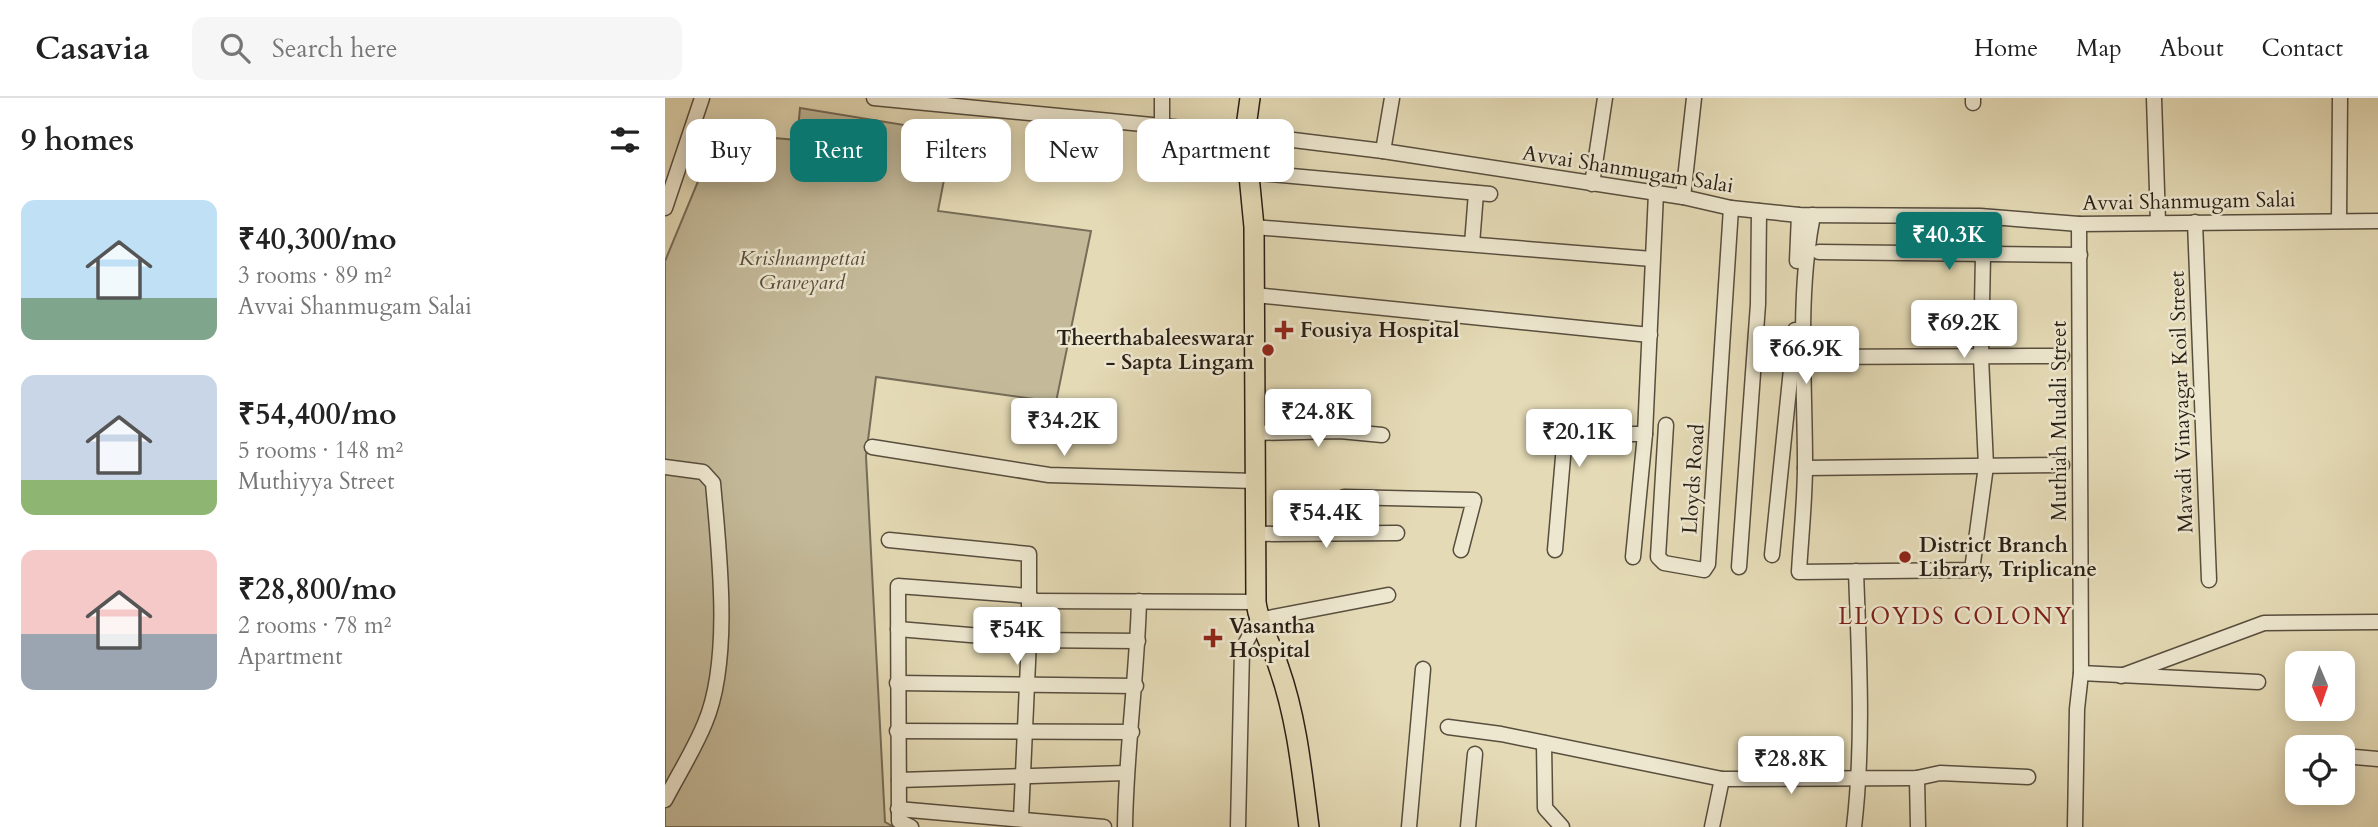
<!DOCTYPE html>
<html lang="en">
<head>
<meta charset="utf-8">
<style>
  :root { --surface:#fff; --page:#f6f6f6; --text:#222; --muted:#767676; --line:#e0e0e0; --accent:#0f766e }
  body { margin:0; font-family:Cardo,serif; background:var(--page); color:var(--text); height:100vh; display:flex; flex-direction:column; font-size:26px; white-space:nowrap }
  * { box-sizing:border-box; margin:0 }
  p { font-size:23px; color:var(--muted) }
  .icon { flex:none; width:38px; height:38px; fill:none; stroke:currentColor; stroke-width:2; stroke-linecap:round; stroke-linejoin:round }
  .map { position:relative; flex:1; overflow:hidden }
  .side { display:flex; flex-direction:column; background:var(--surface); width:665px }
  .side>* { flex:none }
  .guide { position:absolute; left:21px; top:21px; width:665px; height:63px; display:flex; gap:14px }
  .needle { width:46px; rotate:178deg }
  .controls { position:absolute; left:1620px; top:553px; display:grid; gap:14px }
  .controls a { display:grid; place-items:center; width:70px; height:70px; border-radius:14px; background:var(--surface); box-shadow:0 4px 18px #0003; font-size:35px }
  .price { position:absolute; translate:-50% -60px; padding:0 16px; border-radius:7px; background:#fff; color:#222; font-size:23px; line-height:46px; filter:drop-shadow(0 2px 4px #0008) }
  .price::after { content:''; position:absolute; left:50%; top:42px; width:21px; height:16px; margin-left:-10px; background:inherit; clip-path:polygon(0 0,100% 0,50% 100%) }
  .price.current { background:var(--accent); color:#fff }
  ul { padding:0; list-style:none }
  li { display:flex; align-items:center; gap:21px; height:175px; padding:0 21px }
  li span { display:grid; place-items:center; flex:none; width:196px; height:140px; border-radius:14px; color:#555 }
  li>.icon { margin-inline-start:auto }
  span .icon { width:84px; height:84px; fill:#fffc; stroke-width:1 }
  li b { font-size:30px }
  h2 { display:flex; justify-content:space-between; align-items:center; height:84px; padding:0 21px; font-size:30px }
  .tag { padding:0 24px; border-radius:14px; background:var(--surface); box-shadow:0 4px 18px #0003; font-size:24px; line-height:63px }
  .tag.current { background:var(--accent); color:#fff }
  header { display:flex; align-items:center; gap:42px; box-sizing:border-box; height:98px; padding:0 35px; background:var(--surface); border-bottom:2px solid var(--line) }
  header strong { font-size:33px }
  nav { display:flex; gap:38px; margin-inline-start:auto; font-size:24px }
  .search { width:490px; height:63px; background:var(--page); display:flex; align-items:center; gap:18px; box-sizing:border-box; padding:0 24px; border-radius:14px; color:var(--muted); font-size:26px }
  main { display:flex; flex:1; min-height:0 }
  .map>svg:first-child { display:block }
  .green { fill:#c4ba9a; stroke:#766c58; stroke-width:2 }
  .lines { fill:none; stroke-linecap:round; stroke-linejoin:round }
  .minor-casing { stroke:#584e3e; stroke-width:17 }
  .major-casing { stroke:#291f16; stroke-width:22 }
  .minor { stroke:#ede7cf; stroke-width:14 }
  .major { stroke:#e4dab5; stroke-width:19 }
  .poi-dot { fill:#8f2418; stroke:#ede7cf; stroke-width:2.5 }
  .labels { text-anchor:middle; stroke-width:5; stroke-linejoin:round; paint-order:stroke }
  .street-label { font-size:21px; fill:#291f16; stroke:#ede7cf }
  .park-label { font-size:21px; font-style:italic; fill:#584e3e; stroke:#ede7cf }
  .poi-label { font-size:21px; font-weight:bold; fill:#291f16; stroke:#ede7cf; text-anchor:start }
  .neighbourhood-label { font-size:23px; letter-spacing:2px; fill:#7a1f14; stroke:#ede7cf }
</style>
</head>
<body>
<header>
<strong>Casavia</strong>
<div class="search"><svg class="icon" aria-label="search" viewBox="0 0 24 24"><circle cx="10" cy="10" r="6"/><path d="M15 15l6 6"/></svg>Search here</div>
<nav><a>Home</a><a>Map</a><a>About</a><a>Contact</a></nav>
</header>
<main>
<section class="side">
<h2>9 homes<svg class="icon" aria-label="filters" viewBox="0 0 24 24"><path d="M4 7h16M4 17h16"/><circle cx="9" cy="7" r="2"/><circle cx="15" cy="17" r="2"/></svg></h2>
<ul>
<li><span style="background:linear-gradient(#bfe0f5 70%,#7fa58c 0)"><svg class="icon" aria-label="home" viewBox="0 0 24 24"><path d="M3 11l9-7 9 7M6 9v11h12V9"/></svg></span><div><b>₹40,300/mo</b><p>3 rooms · 89 m²</p><p>Avvai Shanmugam Salai</p></div></li>
<li><span style="background:linear-gradient(#c9d6e8 75%,#8fb573 0)"><svg class="icon" aria-label="home" viewBox="0 0 24 24"><path d="M3 11l9-7 9 7M6 9v11h12V9"/></svg></span><div><b>₹54,400/mo</b><p>5 rooms · 148 m²</p><p>Muthiyya Street</p></div></li>
<li><span style="background:linear-gradient(#f6c9c9 60%,#9aa5b1 0)"><svg class="icon" aria-label="home" viewBox="0 0 24 24"><path d="M3 11l9-7 9 7M6 9v11h12V9"/></svg></span><div><b>₹28,800/mo</b><p>2 rooms · 78 m²</p><p>Apartment</p></div></li>
</ul>
</section>
<div class="map">
<svg width="1713" height="729" viewBox="0 0 1713 729">
  <rect width="100%" height="100%" fill="#e4dab5"/>
  <filter id="stains"><feTurbulence type="fractalNoise" baseFrequency=".00286" numOctaves="4"/><feColorMatrix values="0 0 0 0 .2 0 0 0 0 .09 0 0 0 0 .02 0 0 0 .5 -.17"/></filter>
  <radialGradient id="worn" r=".72"><stop offset=".6" stop-color="#630" stop-opacity="0"/><stop offset="1" stop-color="#630" stop-opacity=".3"/></radialGradient>
  <!-- green -->
  <polygon class="green" points="135,10 288,35 273,113 426,133 391,304 211,279 201,358 220,724 229,729 0,729 0,163 46,52 72,59 75,37 132,42"/>
  <g class="lines">
    <!-- minor casing -->
    <g class="minor-casing">
      <g id="minor">
        <polyline points="209,0 580,36 718,53 1018,99 1066,110 1134,117 1315,118 1414,126 1713,123"/>
        <polyline points="1489,0 1493,124"/>
        <polyline points="1308,5 1308,0"/>
        <polyline points="497,27 497,0"/>
        <polyline points="718,53 727,0"/>
        <polyline points="582,74 825,96"/>
        <polyline points="927,86 940,0"/>
        <polyline points="1018,99 1029,0"/>
        <polyline points="0,110 37,0"/>
        <path d="M1148 117C1132 199 1140 283 1140 367 1140 402 1136 438 1134 474L1307 472 1321 368 1316 259 1318 157"/>
        <polyline points="1674,123 1675,0"/>
        <polyline points="1530,124 1544,482"/>
        <polyline points="589,129 987,161"/>
        <polyline points="807,146 811,95"/>
        <polyline points="1154,154 1415,157"/>
        <polyline points="1132,163 1134,117"/>
        <polyline points="590,197 985,237"/>
        <polyline points="1137,259 1397,258"/>
        <polyline points="1001,327 993,459 999,465 1039,472 1043,466 1066,110"/>
        <polyline points="590,335 675,333 717,337"/>
        <polyline points="207,349 384,377 589,383"/>
        <path d="M0 369 38 374 48 385C54 454 67 561 40 625 29 652 13 677 0 702"/>
        <polyline points="1140,370 1397,367"/>
        <polyline points="674,435 674,403 679,399 809,402 796,452"/>
        <polyline points="589,436 732,435"/>
        <polyline points="224,442 364,456 364,542 356,720"/>
        <polyline points="890,452 900,336 980,336"/>
        <polyline points="1107,457 1130,232"/>
        <polyline points="968,459 980,336 991,95"/>
        <polyline points="1074,469 1093,206 1094,113"/>
        <polyline points="365,503 591,504"/>
        <polyline points="233,531 364,542 473,543"/>
        <polyline points="1416,575 1593,584"/>
        <polyline points="1456,578 1599,525 1713,524"/>
        <polyline points="232,585 471,588"/>
        <polyline points="783,629 836,636 1057,681 1252,680 1275,675 1363,679"/>
        <polyline points="232,633 467,634"/>
        <polyline points="879,645 880,710 897,729"/>
        <polyline points="1678,658 1713,661"/>
        <polyline points="1252,680 1253,729"/>
        <polyline points="234,682 461,675"/>
        <polyline points="233,711 439,729"/>
        <polyline points="246,729 234,723 233,488 365,498"/>
        <path d="M460 729C461 653 472 578 474 503"/>
        <polyline points="573,729 577,552 593,522 723,497"/>
        <polyline points="744,729 758,571"/>
        <polyline points="803,729 810,656"/>
        <polyline points="1047,729 1057,681"/>
        <path d="M1189 729C1199 644 1194 559 1191 473"/>
        <polyline points="1410,729 1412,611 1416,575 1414,126"/>
      </g>
    </g>
    <!-- major casing -->
    <g class="major-casing">
      <path id="major" d="M585 0 580 36 589 129 591 504C594 528 607 547 614 570 632 621 637 675 644 729"/>
    </g>
    <!-- minor -->
    <use href="#minor" class="minor"/>
    <!-- major -->
    <use href="#major" class="major"/>
  </g>
  <!-- markers -->
  <g class="poi-dot">
    <path d="M615.5 221.5h7v7h7v7h-7v7h-7v-7h-7v-7h7z"/>
    <circle cx="603" cy="252" r="7"/>
    <circle cx="1240" cy="459" r="7"/>
    <path d="M544.5 529.5h7v7h7v7h-7v7h-7v-7h-7v-7h7z"/>
  </g>
  <g class="labels">
    <!-- street labels -->
    <g class="street-label">
      <text transform="translate(963 71) rotate(9)" y="7">Avvai Shanmugam Salai</text>
      <text transform="translate(1524 103) rotate(-1)" y="7">Avvai Shanmugam Salai</text>
      <text transform="translate(1516 304) rotate(-92)" y="7">Mavadi Vinayagar Koil Street</text>
      <text transform="translate(1394 323) rotate(-90)" y="7">Muthiah Mudali Street</text>
      <text transform="translate(1028 381) rotate(-86)" y="7">Lloyds Road</text>
    </g>
    <!-- park labels -->
    <g class="park-label">
      <text x="137" y="167">Krishnampettai<tspan x="137" dy="24">Graveyard</tspan></text>
    </g>
    <!-- poi labels -->
    <g class="poi-label">
      <text x="635" y="239">Fousiya Hospital</text>
      <text x="589" y="247" text-anchor="end">Theerthabaleeswarar<tspan x="589" dy="24">- Sapta Lingam</tspan></text>
      <text x="1254" y="454">District Branch<tspan x="1254" dy="24">Library, Triplicane</tspan></text>
      <text x="564" y="535">Vasantha<tspan x="564" dy="24">Hospital</tspan></text>
    </g>
    <!-- neighbourhood labels -->
    <g class="neighbourhood-label">
      <text x="1291" y="526">LLOYDS COLONY</text>
    </g>
  </g>
  <rect width="100%" height="100%" filter="url(#stains)"/>
  <rect width="100%" height="100%" fill="url(#worn)"/>
</svg>
<div class="controls">
<a><svg class="needle" viewBox="-14 -14 28 28"><path d="M0-13l5 13h-10z" fill="#e53935"/><path d="M0 13l5-13h-10z" fill="#767676"/></svg></a>
<a><svg class="icon" aria-label="locate" viewBox="0 0 24 24"><circle cx="12" cy="12" r="6"/><path d="M12 2v4M12 18v4M2 12h4M18 12h4"/></svg></a>
</div>
<b class="price current" style="left:1284px;top:174px">₹40.3K</b>
<b class="price" style="left:1299px;top:262px">₹69.2K</b>
<b class="price" style="left:1141px;top:288px">₹66.9K</b>
<b class="price" style="left:653px;top:351px">₹24.8K</b>
<b class="price" style="left:399px;top:360px">₹34.2K</b>
<b class="price" style="left:914px;top:371px">₹20.1K</b>
<b class="price" style="left:661px;top:452px">₹54.4K</b>
<b class="price" style="left:352px;top:569px">₹54K</b>
<b class="price" style="left:1126px;top:698px">₹28.8K</b>
<div class="guide">
<a class="tag">Buy</a>
<a class="tag current">Rent</a>
<a class="tag">Filters</a>
<a class="tag">New</a>
<a class="tag">Apartment</a>
</div>
</div>
</main>
</body>
</html>
